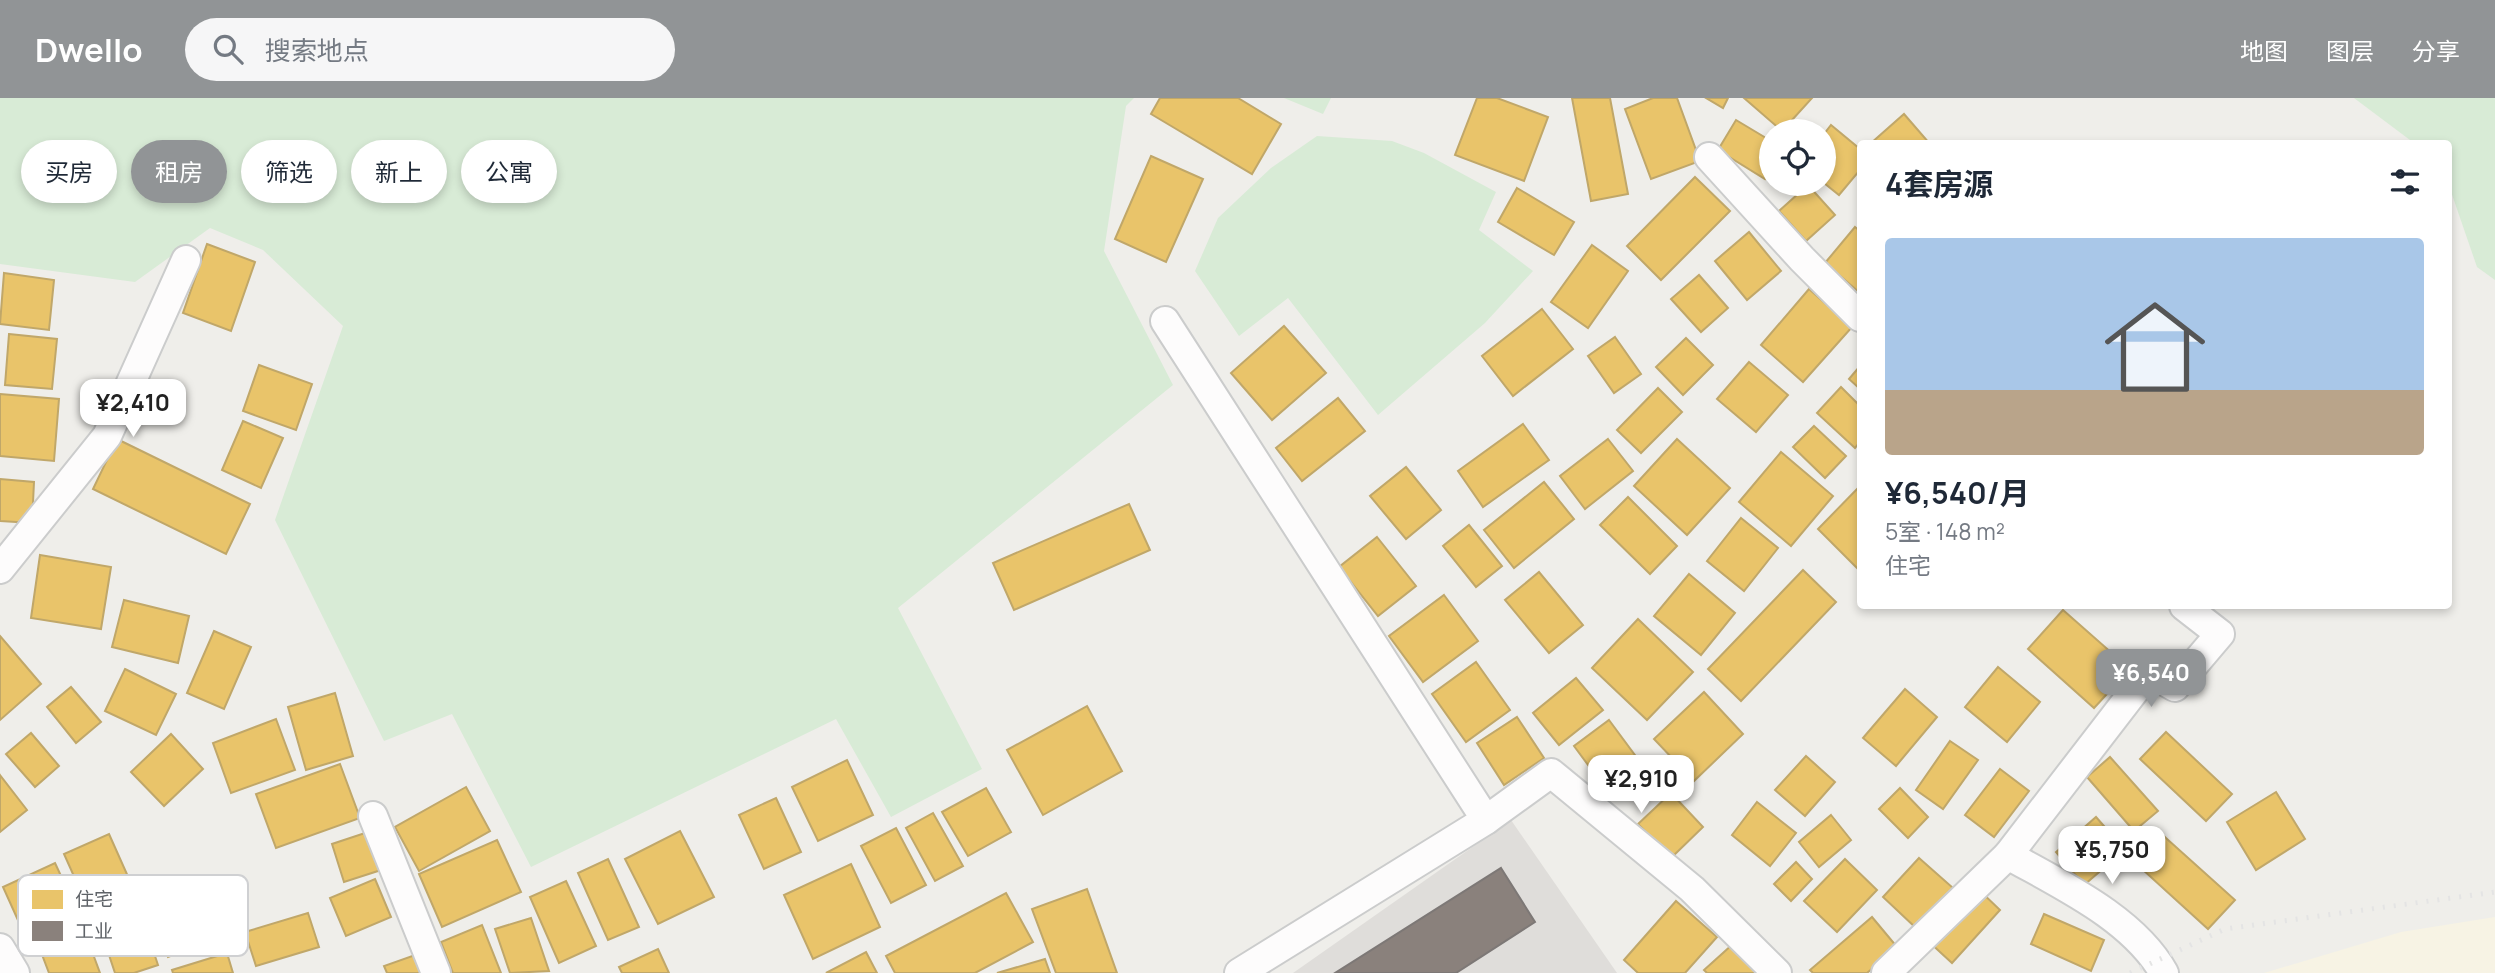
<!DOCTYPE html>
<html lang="zh">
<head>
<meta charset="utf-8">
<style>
  :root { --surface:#fff; --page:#f6f6f7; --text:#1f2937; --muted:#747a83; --accent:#919496 }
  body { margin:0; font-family:Manrope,"Noto Sans SC",sans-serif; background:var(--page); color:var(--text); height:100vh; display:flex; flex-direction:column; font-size:26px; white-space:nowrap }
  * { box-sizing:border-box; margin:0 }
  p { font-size:23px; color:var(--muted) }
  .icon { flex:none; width:38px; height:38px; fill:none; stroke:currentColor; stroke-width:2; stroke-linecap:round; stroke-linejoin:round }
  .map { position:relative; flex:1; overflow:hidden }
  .panel { position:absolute; left:1857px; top:42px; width:595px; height:469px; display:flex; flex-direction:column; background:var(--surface); border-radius:7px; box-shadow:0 4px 10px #0003 }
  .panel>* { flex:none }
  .banner { position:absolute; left:21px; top:42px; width:665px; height:63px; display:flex; gap:14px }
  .tools { position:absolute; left:1759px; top:21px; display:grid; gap:14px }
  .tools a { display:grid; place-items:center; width:77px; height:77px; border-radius:50%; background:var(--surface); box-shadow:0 4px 10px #0003; font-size:35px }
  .price { position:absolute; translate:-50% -60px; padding:0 16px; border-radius:14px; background:#fff; color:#222; font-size:23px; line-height:46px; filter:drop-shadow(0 2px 4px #0008) }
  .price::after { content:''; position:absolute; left:50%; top:42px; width:21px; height:16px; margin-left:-10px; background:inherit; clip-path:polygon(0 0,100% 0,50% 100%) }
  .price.selected { background:var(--accent); color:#fff }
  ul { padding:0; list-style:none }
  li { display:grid; align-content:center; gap:14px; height:371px; padding:0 28px }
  li span { display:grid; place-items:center; height:217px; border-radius:7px; color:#555 }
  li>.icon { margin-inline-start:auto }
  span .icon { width:126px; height:126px; fill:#fffc; stroke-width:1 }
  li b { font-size:30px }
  h2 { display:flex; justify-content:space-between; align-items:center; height:84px; padding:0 28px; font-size:30px }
  .tag { padding:0 24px; border-radius:32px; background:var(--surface); box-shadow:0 4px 10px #0003; font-size:24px; line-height:63px }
  .tag.selected { background:var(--accent); color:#fff }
  header { display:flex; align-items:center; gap:42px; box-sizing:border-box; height:98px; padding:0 35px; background:var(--accent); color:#fff }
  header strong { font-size:33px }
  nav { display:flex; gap:38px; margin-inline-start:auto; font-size:24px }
  .search { width:490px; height:63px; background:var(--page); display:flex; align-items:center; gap:18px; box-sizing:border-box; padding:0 24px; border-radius:38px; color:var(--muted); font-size:26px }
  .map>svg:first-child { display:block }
  .commercial { fill:#f7f3e4 }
  .industrial { fill:#dfddda }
  .green { fill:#d8ebd6 }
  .homes { fill:#e9c46a; stroke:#c0a769; stroke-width:2 }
  .industry { fill:#8a817c; stroke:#7d7876; stroke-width:2 }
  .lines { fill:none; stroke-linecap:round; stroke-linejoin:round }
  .minor-casing { stroke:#cbcccc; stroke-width:32 }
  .minor { stroke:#fdfcfc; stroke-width:28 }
  .rail { stroke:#e4e4e4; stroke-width:5; stroke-dasharray:2 9; stroke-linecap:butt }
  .key { fill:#fff; stroke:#cfd0d2; stroke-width:2 }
  .key-label { font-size:19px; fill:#5f6368 }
</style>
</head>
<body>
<header>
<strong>Dwello</strong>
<div class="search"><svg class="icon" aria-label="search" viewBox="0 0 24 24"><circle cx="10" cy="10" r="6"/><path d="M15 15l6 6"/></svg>搜索地点</div>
<nav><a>地图</a><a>图层</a><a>分享</a></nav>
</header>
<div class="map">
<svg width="2495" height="875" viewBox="0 0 2495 875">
  <rect width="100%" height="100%" fill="#efeeea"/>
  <!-- commercial -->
  <polygon class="commercial" points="2495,819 2495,875 2264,875 2401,834"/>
  <!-- industrial -->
  <polygon class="industrial" points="1511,722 1617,875 1293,875"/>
  <!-- green -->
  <g class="green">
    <polygon points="0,0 1134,0 1126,8 1104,153 1173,287 898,510 982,671 891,719 836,621 531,769 452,616 384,643 275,422 343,228 263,152 210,130 135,184 0,166"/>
    <polygon points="1284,0 1331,0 1323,16"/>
    <polygon points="2354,0 2495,0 2495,182 2477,169 2448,85 2448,46 2414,45"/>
    <polygon points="1317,38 1392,43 1424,55 1496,94 1479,132 1533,173 1485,225 1378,317 1288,200 1239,238 1195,173 1218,120 1271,70"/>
  </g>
  <!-- homes -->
  <g class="homes">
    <polygon points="1160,0 1238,0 1281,26 1252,76 1151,16"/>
    <polygon points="1477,0 1497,0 1548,19 1524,83 1455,57"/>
    <polygon points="1572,0 1610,0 1628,96 1591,103"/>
    <polygon points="1653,0 1677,0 1700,63 1651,81 1625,11"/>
    <polygon points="1706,0 1728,0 1723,10"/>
    <polygon points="1744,0 1812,0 1782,33"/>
    <polygon points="1904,16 1930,46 1870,46"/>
    <polygon points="1736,22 1771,43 1771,71 1765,81 1718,52"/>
    <polygon points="1831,27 1860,51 1860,72 1839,97 1824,85 1824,36"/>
    <polygon points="1151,58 1203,81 1166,164 1115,141"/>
    <polygon points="1695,79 1730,113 1661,182 1627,148"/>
    <polygon points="1808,87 1835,117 1806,143 1779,113"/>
    <polygon points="1517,90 1574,124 1554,157 1498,124"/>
    <polygon points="1855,129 1860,133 1860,195 1825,165"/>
    <polygon points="1749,134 1781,173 1747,202 1715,163"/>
    <polygon points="207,146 255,164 231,233 183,215"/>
    <polygon points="1592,147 1628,173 1588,230 1551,204"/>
    <polygon points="4,175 54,182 49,232 0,226"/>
    <polygon points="1699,177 1728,210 1701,234 1671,201"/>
    <polygon points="1809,191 1852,229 1803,284 1761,247"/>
    <polygon points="1542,211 1573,251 1513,298 1482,258"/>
    <polygon points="1284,228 1326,275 1272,322 1231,275"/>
    <polygon points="9,236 57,241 52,291 5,287"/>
    <polygon points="1615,239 1641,276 1614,295 1588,258"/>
    <polygon points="1686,240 1713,267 1683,297 1656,269"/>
    <polygon points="1749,264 1788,297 1756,334 1717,301"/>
    <polygon points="259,267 312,286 296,332 243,313"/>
    <polygon points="1860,268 1860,291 1849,281"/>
    <polygon points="1841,289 1860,308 1860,344 1855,350 1817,315"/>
    <polygon points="1658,290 1682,314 1641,355 1617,332"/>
    <polygon points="0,296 59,301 54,363 0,358"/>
    <polygon points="1338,300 1365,333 1302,383 1276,350"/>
    <polygon points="243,323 283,340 261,390 222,372"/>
    <polygon points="1523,326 1549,362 1483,409 1458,373"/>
    <polygon points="1814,328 1846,358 1825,380 1793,349"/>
    <polygon points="117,341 250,406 226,456 93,391"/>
    <polygon points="1608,341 1633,373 1585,411 1560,378"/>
    <polygon points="1677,341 1730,390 1687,437 1634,388"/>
    <polygon points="1781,354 1833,398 1791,448 1739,404"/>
    <polygon points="1406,369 1441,412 1406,441 1370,398"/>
    <polygon points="0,381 34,384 32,425 0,423"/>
    <polygon points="1544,384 1574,421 1514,470 1484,432"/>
    <polygon points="1860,388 1860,473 1818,431"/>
    <polygon points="1628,399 1677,448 1650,476 1600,427"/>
    <polygon points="1129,406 1150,452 1014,512 993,465"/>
    <polygon points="1741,420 1778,450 1744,493 1707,463"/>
    <polygon points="1469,427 1502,468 1476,489 1443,448"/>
    <polygon points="1377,439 1416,488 1378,518 1339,469"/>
    <polygon points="40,457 111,469 101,531 31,520"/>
    <polygon points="1803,472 1836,504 1741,603 1708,571"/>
    <polygon points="1539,474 1583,527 1549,555 1505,502"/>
    <polygon points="1689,476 1735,515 1701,557 1654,518"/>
    <polygon points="1444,497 1478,543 1423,584 1389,538"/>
    <polygon points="124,502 189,518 178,565 112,549"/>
    <polygon points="2063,512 2130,571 2094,610 2028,551"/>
    <polygon points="1638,521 1693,574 1647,622 1592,570"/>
    <polygon points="214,533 251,549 224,611 187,595"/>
    <polygon points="0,538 41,586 0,622"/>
    <polygon points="1476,564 1510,612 1466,644 1432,596"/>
    <polygon points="1998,569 2040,604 2007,644 1965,609"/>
    <polygon points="125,571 176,596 156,637 105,613"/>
    <polygon points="1576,580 1603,612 1559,647 1533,615"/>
    <polygon points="71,589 101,624 76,645 47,609"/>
    <polygon points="1905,591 1937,619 1896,668 1863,640"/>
    <polygon points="1704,594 1743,636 1694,683 1654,641"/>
    <polygon points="335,595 353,658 306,672 288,609"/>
    <polygon points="1087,608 1122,673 1043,717 1007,652"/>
    <polygon points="1517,619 1544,660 1504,687 1477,645"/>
    <polygon points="276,621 295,672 231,695 213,645"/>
    <polygon points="1609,622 1646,672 1611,698 1574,648"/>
    <polygon points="2166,634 2232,696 2206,723 2140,661"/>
    <polygon points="31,635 59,668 35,689 6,656"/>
    <polygon points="171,636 203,671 164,708 131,674"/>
    <polygon points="1950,643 1978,662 1943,711 1916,692"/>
    <polygon points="1806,658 1835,684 1805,718 1775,692"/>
    <polygon points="2110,659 2158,713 2134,733 2087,679"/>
    <polygon points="847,662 873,717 818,743 792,689"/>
    <polygon points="340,666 360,720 276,750 256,696"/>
    <polygon points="2000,671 2029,693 1994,739 1965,717"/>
    <polygon points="0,677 27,712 0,734"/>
    <polygon points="466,689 490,733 419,773 395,729"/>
    <polygon points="986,690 1011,734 968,758 942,714"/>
    <polygon points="1900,690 1928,719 1908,740 1879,711"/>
    <polygon points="2276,694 2305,741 2256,772 2227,724"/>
    <polygon points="1671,695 1703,729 1671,760 1638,726"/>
    <polygon points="776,700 801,754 764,771 739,717"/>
    <polygon points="1757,704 1796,735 1770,768 1732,737"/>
    <polygon points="933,715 963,768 935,783 906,730"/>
    <polygon points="1831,717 1851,742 1819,769 1799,744"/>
    <polygon points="2096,719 2125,752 2084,787 2056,754"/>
    <polygon points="896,730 926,787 891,805 861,748"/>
    <polygon points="2157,732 2235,802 2208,831 2131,761"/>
    <polygon points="680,733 714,799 658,826 625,761"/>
    <polygon points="368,734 381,772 344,784 332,746"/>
    <polygon points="109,736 130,783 85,803 64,756"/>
    <polygon points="497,742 521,794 442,829 419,776"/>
    <polygon points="1919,760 1953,790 1916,830 1883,799"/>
    <polygon points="608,761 639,829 608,842 578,775"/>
    <polygon points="1845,761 1877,792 1837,834 1804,803"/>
    <polygon points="1796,764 1812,781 1791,803 1774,786"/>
    <polygon points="55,765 74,806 21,829 3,789"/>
    <polygon points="851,766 880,829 813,861 784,797"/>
    <polygon points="375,781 391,819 346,838 330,800"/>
    <polygon points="566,783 596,848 559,865 530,799"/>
    <polygon points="1977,790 2000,812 1952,865 1928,843"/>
    <polygon points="207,791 224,839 168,859 152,811"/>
    <polygon points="1087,791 1117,875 1056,875 1032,811"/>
    <polygon points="1006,795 1033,844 975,875 895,875 886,858"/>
    <polygon points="1676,803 1717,839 1685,875 1638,875 1624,862"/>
    <polygon points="140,813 158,867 134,875 115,875 99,827"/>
    <polygon points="308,815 319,849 256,868 245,834"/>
    <polygon points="2044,816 2104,842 2091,873 2031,846"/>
    <polygon points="1872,819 1897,849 1867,875 1813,875 1810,872"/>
    <polygon points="531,820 549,873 510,875 495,831"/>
    <polygon points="482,827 501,875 453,875 441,844"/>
    <polygon points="83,829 100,875 49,875 38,846"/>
    <polygon points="1733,846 1759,875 1707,875 1704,872"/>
    <polygon points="658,851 669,875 622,875 619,869"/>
    <polygon points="866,854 877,875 826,875"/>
    <polygon points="227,855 233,875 173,875 172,872"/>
    <polygon points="418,856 425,875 387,875 384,868"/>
    <polygon points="1045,861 1050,875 997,875"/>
  </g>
  <!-- industry -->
  <polygon class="industry" points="1501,770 1535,824 1456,875 1335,875"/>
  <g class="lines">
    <!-- minor casing -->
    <g class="minor-casing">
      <g id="minor">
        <polyline points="1709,59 1802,161 1860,219"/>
        <polyline points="1165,223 1486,722 1239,875"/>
        <polyline points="0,471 107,338 186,162"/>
        <polyline points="373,718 436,875"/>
        <polyline points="1486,722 1551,675 1692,791 1777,875"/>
        <path d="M2008 757C2061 787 2133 820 2164 875"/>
        <polyline points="0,850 15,875"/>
        <polyline points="1886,875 2008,757 2149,574 2175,589 2220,536 2184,508"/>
      </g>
    </g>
    <!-- minor -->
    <use href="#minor" class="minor"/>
    <!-- rail -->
    <polyline class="rail" points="2130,875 2225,831 2495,794"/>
  </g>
  <!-- legend -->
  <rect x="18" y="777" width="230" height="81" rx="10" class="key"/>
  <rect x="32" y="792" width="31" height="19" fill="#e9c46a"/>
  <rect x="32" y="823" width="31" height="20" fill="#8a817c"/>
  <g class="key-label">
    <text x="75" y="808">住宅</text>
    <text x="75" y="840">工业</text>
  </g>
</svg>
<div class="tools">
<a><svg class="icon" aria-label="locate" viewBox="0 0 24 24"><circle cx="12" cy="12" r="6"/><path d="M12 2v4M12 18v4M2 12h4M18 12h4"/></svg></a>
</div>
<b class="price" style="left:133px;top:341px">¥2,410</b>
<b class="price selected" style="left:2151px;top:611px">¥6,540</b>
<b class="price" style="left:1641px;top:717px">¥2,910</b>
<b class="price" style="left:2112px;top:788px">¥5,750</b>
<div class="banner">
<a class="tag">买房</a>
<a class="tag selected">租房</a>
<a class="tag">筛选</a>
<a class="tag">新上</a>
<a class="tag">公寓</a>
</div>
<section class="panel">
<h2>4套房源<svg class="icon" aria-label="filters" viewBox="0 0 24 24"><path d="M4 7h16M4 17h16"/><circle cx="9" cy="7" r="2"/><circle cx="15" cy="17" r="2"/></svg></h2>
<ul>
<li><span style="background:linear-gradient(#a9c7e8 70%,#b9a48a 0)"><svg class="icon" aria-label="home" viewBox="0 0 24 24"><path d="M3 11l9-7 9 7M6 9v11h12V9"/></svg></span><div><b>¥6,540/月</b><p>5室 · 148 m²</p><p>住宅</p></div></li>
</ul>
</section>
</div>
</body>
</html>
